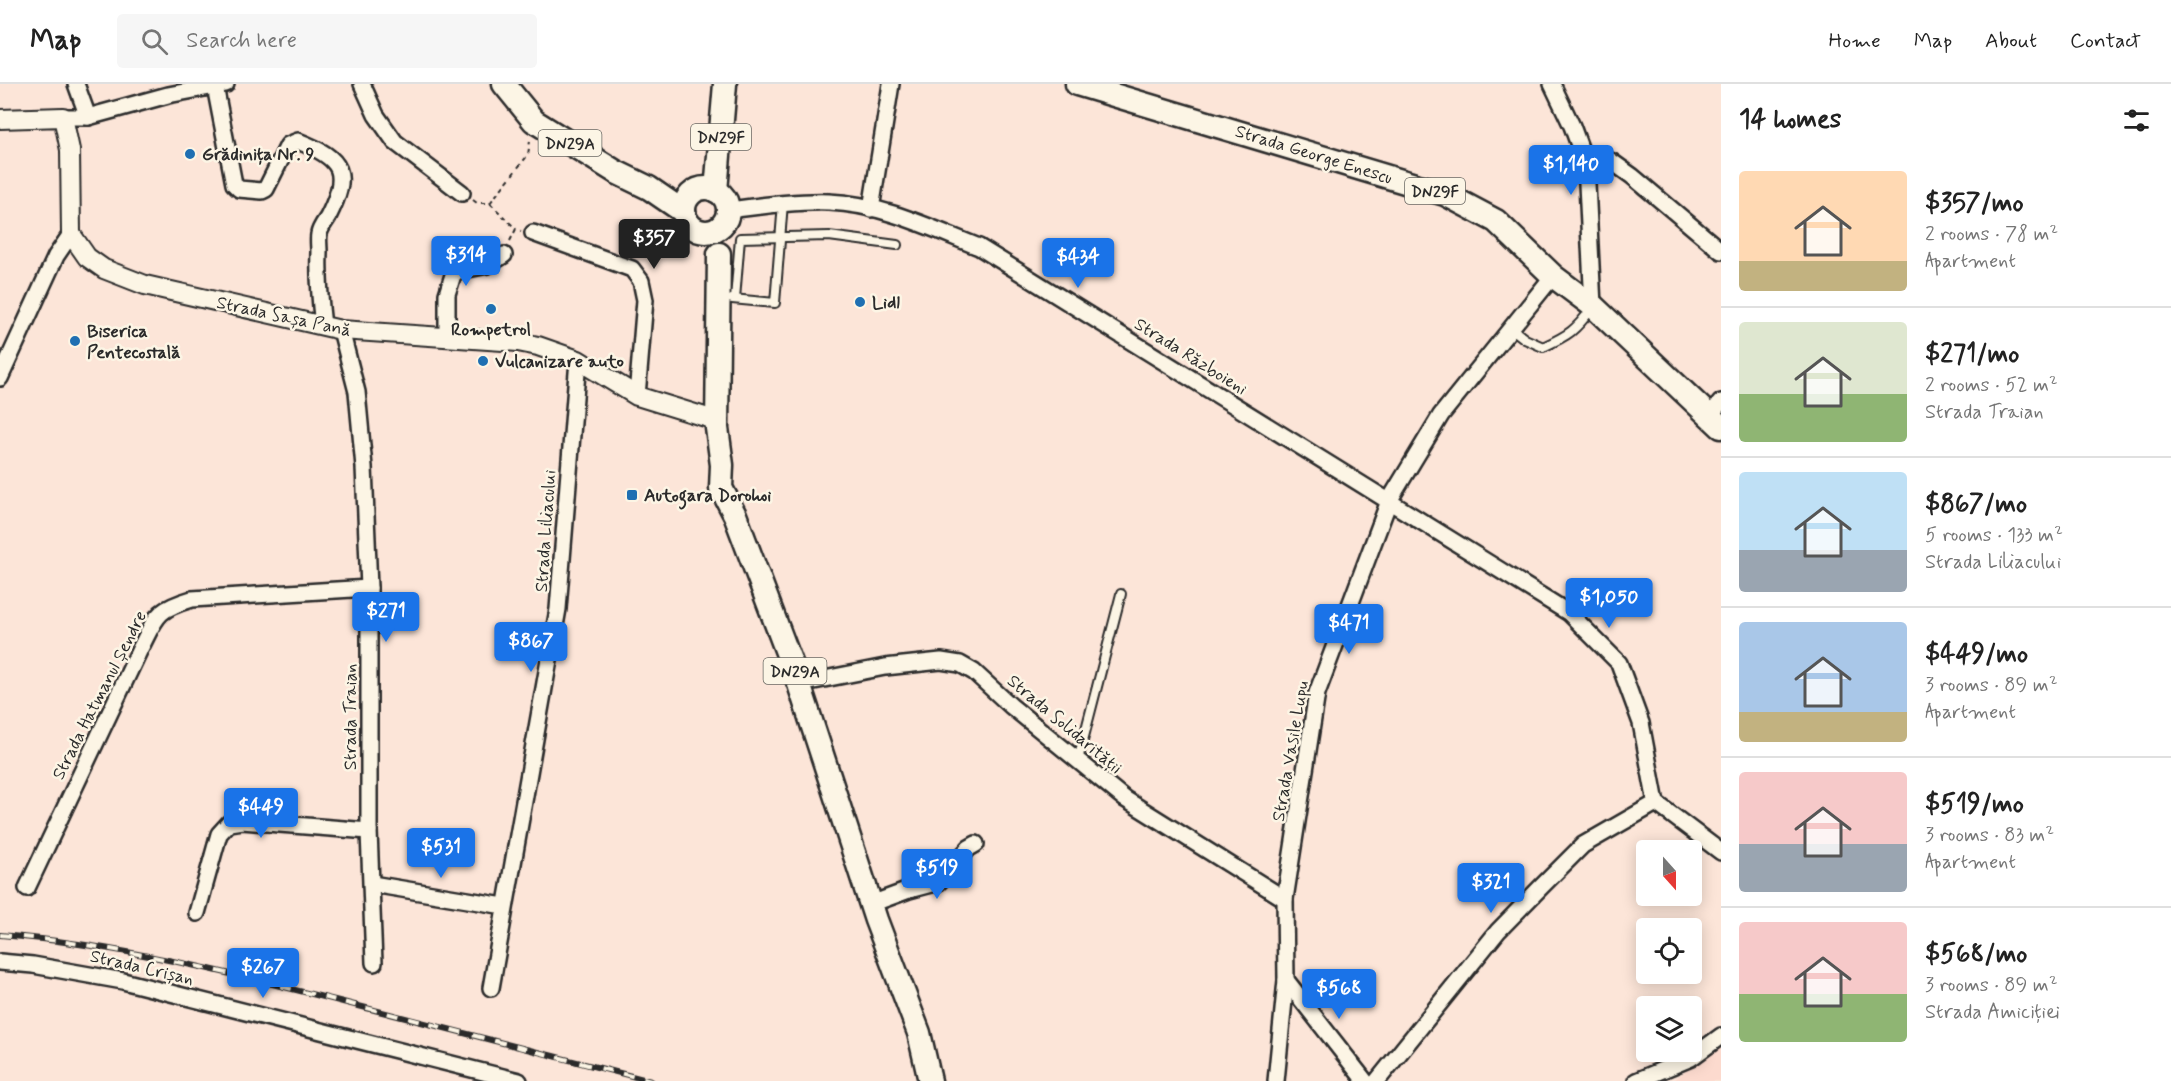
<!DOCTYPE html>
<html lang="en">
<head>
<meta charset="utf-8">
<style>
  :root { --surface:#fff; --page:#f6f6f6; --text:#222; --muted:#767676; --line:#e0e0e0; --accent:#1a73e8 }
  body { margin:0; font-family:Mynerve,sans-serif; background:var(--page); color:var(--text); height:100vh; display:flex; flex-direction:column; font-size:22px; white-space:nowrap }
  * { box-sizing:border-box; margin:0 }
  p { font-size:20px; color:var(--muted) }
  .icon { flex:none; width:33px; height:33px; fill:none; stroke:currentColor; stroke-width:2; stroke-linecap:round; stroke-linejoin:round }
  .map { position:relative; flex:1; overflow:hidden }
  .details { display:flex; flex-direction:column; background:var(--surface); width:450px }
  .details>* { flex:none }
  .needle { width:39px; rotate:159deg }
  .buttons { position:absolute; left:1636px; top:756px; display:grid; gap:12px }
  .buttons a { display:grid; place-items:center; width:66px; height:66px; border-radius:6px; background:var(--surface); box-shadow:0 3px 15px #0003; font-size:30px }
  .price { position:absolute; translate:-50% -51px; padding:0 14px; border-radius:6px; background:var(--accent); color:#fff; font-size:20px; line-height:39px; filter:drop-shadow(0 2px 3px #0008) }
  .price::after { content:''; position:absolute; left:50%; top:36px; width:18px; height:14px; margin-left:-9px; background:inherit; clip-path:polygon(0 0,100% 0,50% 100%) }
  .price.current { background:#222; color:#fff }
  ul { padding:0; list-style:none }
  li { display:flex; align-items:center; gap:18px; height:150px; padding:0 18px }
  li+li { border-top:2px solid var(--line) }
  li span { display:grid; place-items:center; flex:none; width:168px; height:120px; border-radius:6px; color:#555 }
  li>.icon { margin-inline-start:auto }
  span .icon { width:72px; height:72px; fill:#fffc; stroke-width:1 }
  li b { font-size:26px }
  h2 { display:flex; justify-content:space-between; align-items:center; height:72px; padding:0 18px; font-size:26px }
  header { display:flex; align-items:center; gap:36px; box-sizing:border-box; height:84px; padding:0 30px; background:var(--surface); border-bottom:2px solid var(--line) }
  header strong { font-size:28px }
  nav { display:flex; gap:33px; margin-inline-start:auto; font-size:21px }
  .search { width:420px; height:54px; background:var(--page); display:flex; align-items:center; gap:15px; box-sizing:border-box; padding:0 21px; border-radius:6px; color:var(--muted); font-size:22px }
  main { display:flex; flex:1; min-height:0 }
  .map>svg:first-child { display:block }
  .built { fill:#fcdace }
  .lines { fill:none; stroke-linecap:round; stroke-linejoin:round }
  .service-casing { stroke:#2b2b2b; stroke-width:12 }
  .minor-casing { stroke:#2b2b2b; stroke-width:20 }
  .tertiary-casing { stroke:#2b2b2b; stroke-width:22 }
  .primary-casing { stroke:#2b2b2b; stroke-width:27 }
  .path { stroke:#2b2b2b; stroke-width:2; stroke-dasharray:4.5 4.5; stroke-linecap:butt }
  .service { stroke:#fcf5e5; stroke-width:8 }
  .minor { stroke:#fcf5e5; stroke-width:15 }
  .tertiary { stroke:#fcf5e5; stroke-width:18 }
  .primary { stroke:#fcf5e5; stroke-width:22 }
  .rail-casing { stroke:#2b2b2b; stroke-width:6 }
  .rail { stroke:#fcf5e5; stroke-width:4; stroke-dasharray:11; stroke-linecap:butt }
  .poi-dot { fill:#1f6fb2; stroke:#fcf5e5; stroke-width:2 }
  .labels { text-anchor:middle; stroke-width:5; stroke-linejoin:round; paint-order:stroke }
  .shield { fill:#fcf5e5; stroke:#6a6863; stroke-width:1.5 }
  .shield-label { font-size:16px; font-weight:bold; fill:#2b2b2b }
  .poi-label { font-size:18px; font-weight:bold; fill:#2b2b2b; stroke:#fcf5e5; text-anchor:start }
  .street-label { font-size:18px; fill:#2b2b2b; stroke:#fcf5e5 }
</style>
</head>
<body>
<header>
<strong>Map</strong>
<div class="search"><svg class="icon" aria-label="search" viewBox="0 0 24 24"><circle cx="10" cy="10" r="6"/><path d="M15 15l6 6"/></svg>Search here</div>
<nav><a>Home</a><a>Map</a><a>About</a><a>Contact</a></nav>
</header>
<main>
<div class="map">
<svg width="1721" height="997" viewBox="0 0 1721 997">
  <rect width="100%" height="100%" fill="#fce5d8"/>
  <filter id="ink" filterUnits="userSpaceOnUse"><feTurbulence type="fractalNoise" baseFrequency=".0167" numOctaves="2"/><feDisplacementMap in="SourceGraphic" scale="12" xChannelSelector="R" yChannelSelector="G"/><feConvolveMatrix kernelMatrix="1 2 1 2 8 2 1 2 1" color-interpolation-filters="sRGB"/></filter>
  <g filter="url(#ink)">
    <!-- built -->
    <polygon class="built" points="1721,963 1721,997 1670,997 1673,996"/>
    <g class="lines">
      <!-- service casing -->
      <g class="service-casing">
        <g id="service">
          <polyline points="732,215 775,219 783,119"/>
          <polyline points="735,215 740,154 829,152 897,161"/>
          <path d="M1511 244 1525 255 1543 263C1569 251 1575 247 1593 223"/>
          <polyline points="1078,676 1121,510"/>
        </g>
      </g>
      <!-- minor casing -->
      <g class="minor-casing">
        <g id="minor">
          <polyline points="76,0 88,33"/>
          <polyline points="362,0 376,31 395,58 462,109"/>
          <polyline points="1552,0 1572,42 1583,72 1587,100 1593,222"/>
          <path d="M215 2 234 100 239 105 262 107 266 105 288 61 298 57C344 75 350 89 328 133 325 138 320 144 319 150 318 155 319 162 319 168 318 194 320 217 323 242"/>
          <polyline points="63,33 88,33 168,11 226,0"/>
          <polyline points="1583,72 1611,77 1632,92 1721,167"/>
          <polyline points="871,125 891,0"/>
          <path d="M728 126C761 122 796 117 829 118 882 120 931 144 979 163L1569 529 1619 579 1641 639 1656 719 1721 768"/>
          <polyline points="533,149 632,185 641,197 645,216 637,312"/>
          <polyline points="341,246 357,308 364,383 369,504 369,747 374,879"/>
          <polyline points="447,253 447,210 453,191 458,187 488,181 504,171"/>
          <polyline points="0,294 56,172 71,150"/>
          <polyline points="1709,332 1721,318"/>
          <polyline points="799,600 885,583 941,577 960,580 974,588 1011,622 1125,715 1285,815"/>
          <polyline points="372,800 504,822"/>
          <path d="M27 804 140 565C157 532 155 526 192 515L369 504"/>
          <polyline points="871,820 909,806 939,798 969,764 976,760"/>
          <polyline points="197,829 219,750 229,739 242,737 369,747"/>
          <polyline points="0,878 33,881 123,897 519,997"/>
          <polyline points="1286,896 1365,997"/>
          <polyline points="491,904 558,525 578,276"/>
          <polyline points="1276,997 1286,896 1285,815 1317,609 1389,417 1441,331 1553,192"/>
          <polyline points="1377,997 1498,847 1541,803 1583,761 1656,719"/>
          <polyline points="1636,997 1691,974 1721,952"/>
        </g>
      </g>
      <!-- tertiary casing -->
      <g class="tertiary-casing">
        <polyline id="tertiary" points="0,35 63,33 70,66 71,150 87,173 104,185 145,201 341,246 518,258 538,262 578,276 637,312 718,337"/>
      </g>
      <!-- primary casing -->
      <g class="primary-casing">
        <g id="primary">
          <polyline points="504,0 534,37 616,88 649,104 684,128"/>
          <polyline points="1077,0 1445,110 1496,137 1553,192 1593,222 1721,343"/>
          <circle cx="706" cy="126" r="22"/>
          <polyline points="716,107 725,0"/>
          <polyline points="719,170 717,344 722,381 721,404 735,431 799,600 876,836 919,949 930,997"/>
        </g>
      </g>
      <!-- path -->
      <g class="path">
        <polyline points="473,116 477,119 490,119 516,145"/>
        <polyline points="490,119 528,71 530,57"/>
        <polyline points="510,157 516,145 521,147"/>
      </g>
      <!-- service -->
      <use href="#service" class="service"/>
      <!-- minor -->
      <use href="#minor" class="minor"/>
      <!-- tertiary -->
      <use href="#tertiary" class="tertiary"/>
      <!-- primary -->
      <use href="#primary" class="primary"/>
      <!-- rail casing -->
      <g class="rail-casing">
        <path id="rail" d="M0 851C117 860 230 889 343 918 446 944 548 971 651 997"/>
      </g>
      <!-- rail -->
      <use href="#rail" class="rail"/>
    </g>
  </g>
  <!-- markers -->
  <g class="poi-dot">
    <circle cx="190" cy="70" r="6"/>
    <circle cx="860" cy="218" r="6"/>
    <circle cx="491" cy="225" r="6"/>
    <circle cx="75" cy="257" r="6"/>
    <circle cx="483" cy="277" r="6"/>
    <rect x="626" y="405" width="12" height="12" rx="3"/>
  </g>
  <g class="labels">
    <!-- shield labels -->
    <g class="shield">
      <rect x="691" y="40" width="60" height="26" rx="4.5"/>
      <rect x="538.5" y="46" width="63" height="26" rx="4.5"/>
      <rect x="1405" y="94" width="60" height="26" rx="4.5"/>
      <rect x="763.5" y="574" width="63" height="26" rx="4.5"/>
    </g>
    <g class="shield-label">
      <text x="721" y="59">DN29F</text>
      <text x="570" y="65">DN29A</text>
      <text x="1435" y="113">DN29F</text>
      <text x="795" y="593">DN29A</text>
    </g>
    <!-- poi labels -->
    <g class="poi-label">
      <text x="202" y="76">Grădinița Nr. 9</text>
      <text x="872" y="224">Lidl</text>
      <text x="491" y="251" text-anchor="middle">Rompetrol</text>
      <text x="87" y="253">Biserica<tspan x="87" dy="21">Pentecostală</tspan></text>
      <text x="495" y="283">Vulcanizare auto</text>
      <text x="644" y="417">Autogara Dorohoi</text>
    </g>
    <!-- street labels -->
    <g class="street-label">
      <text transform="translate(1314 70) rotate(17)" y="6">Strada George Enescu</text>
      <text transform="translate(284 232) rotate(12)" y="6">Strada Sașa Pană</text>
      <text transform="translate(1191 272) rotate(32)" y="6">Strada Războieni</text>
      <text transform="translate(545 447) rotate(-86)" y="6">Strada Liliacului</text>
      <text transform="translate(99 611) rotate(-63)" y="6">Strada Hatmanul Șendre</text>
      <text transform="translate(350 633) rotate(-90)" y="6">Strada Traian</text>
      <text transform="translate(1065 640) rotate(40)" y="6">Strada Solidarității</text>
      <text transform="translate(1290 667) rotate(-80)" y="6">Strada Vasile Lupu</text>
      <text transform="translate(142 883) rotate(13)" y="6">Strada Crișan</text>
    </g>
  </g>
</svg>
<div class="buttons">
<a><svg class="needle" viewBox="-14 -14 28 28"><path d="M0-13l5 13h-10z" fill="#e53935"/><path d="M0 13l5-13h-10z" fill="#767676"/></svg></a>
<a><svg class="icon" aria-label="locate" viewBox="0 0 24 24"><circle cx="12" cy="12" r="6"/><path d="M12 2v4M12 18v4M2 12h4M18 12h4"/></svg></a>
<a><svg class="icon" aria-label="layers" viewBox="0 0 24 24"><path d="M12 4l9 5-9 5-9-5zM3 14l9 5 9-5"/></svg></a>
</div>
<b class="price" style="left:1571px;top:112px">$1,140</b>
<b class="price current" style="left:654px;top:186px">$357</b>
<b class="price" style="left:466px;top:203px">$314</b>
<b class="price" style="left:1078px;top:205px">$434</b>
<b class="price" style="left:1609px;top:545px">$1,050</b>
<b class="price" style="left:386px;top:559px">$271</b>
<b class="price" style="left:1349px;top:571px">$471</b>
<b class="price" style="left:531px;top:589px">$867</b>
<b class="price" style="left:261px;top:755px">$449</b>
<b class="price" style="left:441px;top:795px">$531</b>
<b class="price" style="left:937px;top:816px">$519</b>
<b class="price" style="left:1491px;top:830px">$321</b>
<b class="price" style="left:263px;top:915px">$267</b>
<b class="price" style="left:1339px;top:936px">$568</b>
</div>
<section class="details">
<h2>14 homes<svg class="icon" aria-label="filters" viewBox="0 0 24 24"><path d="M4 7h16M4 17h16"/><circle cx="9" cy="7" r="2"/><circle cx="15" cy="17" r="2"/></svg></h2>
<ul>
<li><span style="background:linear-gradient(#ffd9b3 75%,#c2b280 0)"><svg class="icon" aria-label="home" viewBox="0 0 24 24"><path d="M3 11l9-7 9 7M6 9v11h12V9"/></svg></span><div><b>$357/mo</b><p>2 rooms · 78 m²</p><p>Apartment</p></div></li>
<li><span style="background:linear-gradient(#dfe7d0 60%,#8fb573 0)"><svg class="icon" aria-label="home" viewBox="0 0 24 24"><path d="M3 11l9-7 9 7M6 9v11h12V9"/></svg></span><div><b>$271/mo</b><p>2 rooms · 52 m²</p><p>Strada Traian</p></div></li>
<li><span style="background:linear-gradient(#bfe0f5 65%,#9aa5b1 0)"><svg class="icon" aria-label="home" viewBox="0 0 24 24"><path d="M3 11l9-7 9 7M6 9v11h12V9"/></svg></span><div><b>$867/mo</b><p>5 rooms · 133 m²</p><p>Strada Liliacului</p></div></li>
<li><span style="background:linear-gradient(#a9c7e8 75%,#c2b280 0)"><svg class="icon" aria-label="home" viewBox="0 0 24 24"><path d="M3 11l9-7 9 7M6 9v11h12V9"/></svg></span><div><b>$449/mo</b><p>3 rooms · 89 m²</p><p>Apartment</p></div></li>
<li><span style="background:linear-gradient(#f6c9c9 60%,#9aa5b1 0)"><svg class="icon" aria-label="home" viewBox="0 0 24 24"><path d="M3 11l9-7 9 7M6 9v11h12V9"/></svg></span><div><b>$519/mo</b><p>3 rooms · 83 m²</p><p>Apartment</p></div></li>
<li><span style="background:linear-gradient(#f6c9c9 60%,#8fb573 0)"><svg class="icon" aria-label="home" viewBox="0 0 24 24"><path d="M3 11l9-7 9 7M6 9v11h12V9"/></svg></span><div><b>$568/mo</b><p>3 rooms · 89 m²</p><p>Strada Amiciției</p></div></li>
</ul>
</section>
</main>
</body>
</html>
